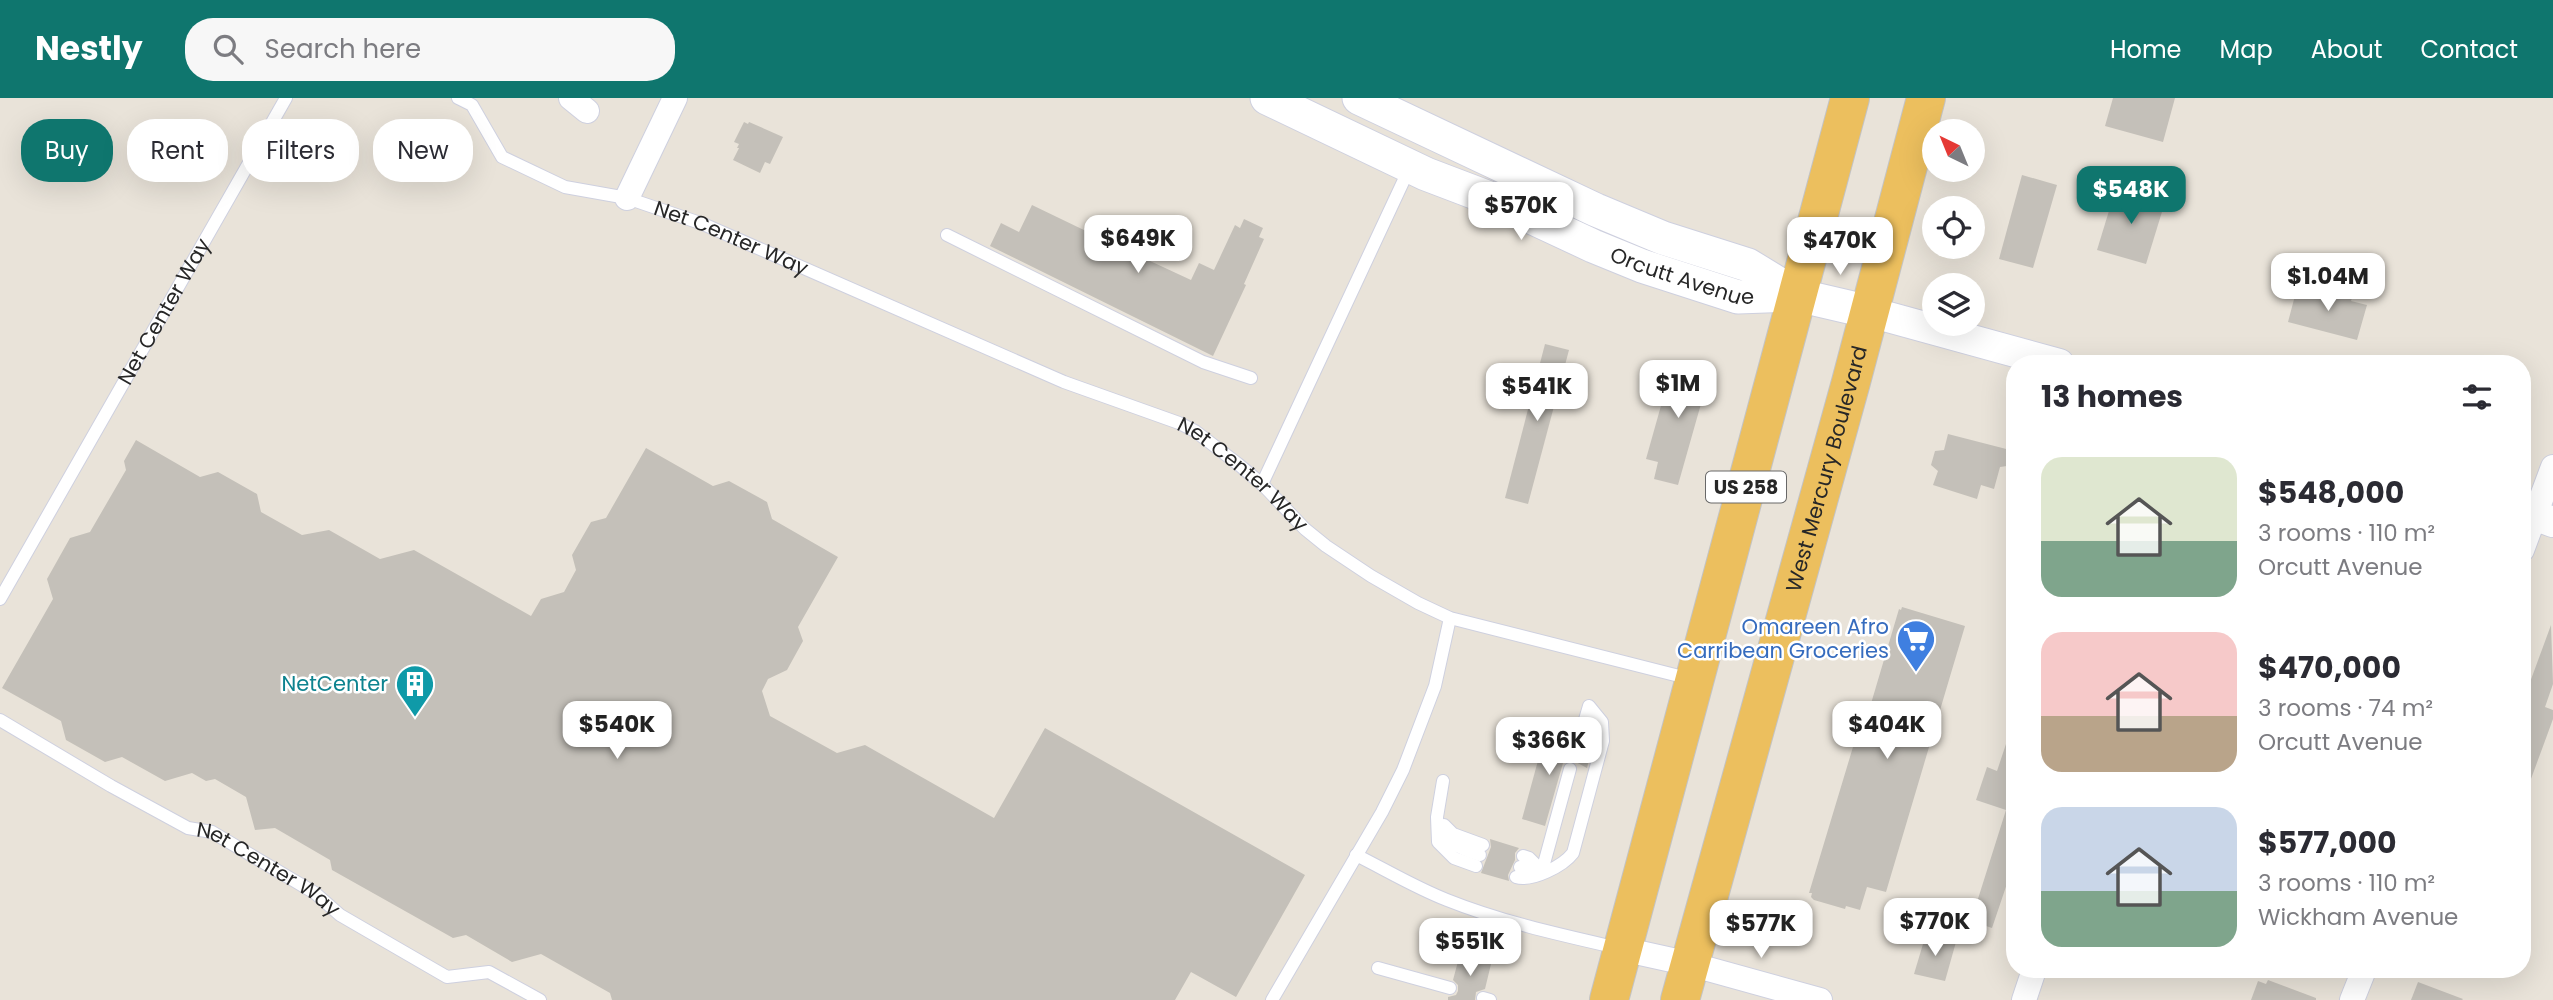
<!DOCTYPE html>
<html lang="en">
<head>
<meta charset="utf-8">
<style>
  :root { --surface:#fff; --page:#f7f7f7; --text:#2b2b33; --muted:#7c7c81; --accent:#0f766e }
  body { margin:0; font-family:Poppins,sans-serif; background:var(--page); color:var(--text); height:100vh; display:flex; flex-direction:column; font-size:26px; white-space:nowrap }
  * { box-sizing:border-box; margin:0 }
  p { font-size:23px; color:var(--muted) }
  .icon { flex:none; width:38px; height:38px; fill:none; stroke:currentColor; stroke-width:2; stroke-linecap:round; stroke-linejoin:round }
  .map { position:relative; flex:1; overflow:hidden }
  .side { position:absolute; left:2006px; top:257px; width:525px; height:623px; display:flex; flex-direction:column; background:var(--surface); border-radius:28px; box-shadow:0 7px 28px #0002 }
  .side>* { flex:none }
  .hud { position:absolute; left:21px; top:21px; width:665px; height:63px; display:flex; gap:14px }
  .needle { width:46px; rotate:317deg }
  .tools { position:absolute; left:1922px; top:21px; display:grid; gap:14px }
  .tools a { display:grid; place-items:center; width:63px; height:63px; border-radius:50%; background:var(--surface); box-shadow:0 7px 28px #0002; font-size:35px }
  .price { position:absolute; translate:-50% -60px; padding:0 16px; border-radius:14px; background:#fff; color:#222; font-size:23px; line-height:46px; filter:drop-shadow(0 2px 4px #0008) }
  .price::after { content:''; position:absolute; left:50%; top:42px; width:21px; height:16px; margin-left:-10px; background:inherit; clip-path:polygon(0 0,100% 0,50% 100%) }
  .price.current { background:var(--accent); color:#fff }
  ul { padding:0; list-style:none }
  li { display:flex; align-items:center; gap:21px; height:175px; padding:0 35px }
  li span { display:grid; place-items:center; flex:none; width:196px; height:140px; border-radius:21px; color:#555 }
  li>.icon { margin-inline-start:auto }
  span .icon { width:84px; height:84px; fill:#fffc; stroke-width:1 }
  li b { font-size:30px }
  h2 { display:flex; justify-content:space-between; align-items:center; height:84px; padding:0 35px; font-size:30px }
  .tag { padding:0 24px; border-radius:28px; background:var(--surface); box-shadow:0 7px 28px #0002; font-size:24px; line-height:63px }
  .tag.current { background:var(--accent); color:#fff }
  header { display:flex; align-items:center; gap:42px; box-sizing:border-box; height:98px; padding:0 35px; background:var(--accent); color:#fff }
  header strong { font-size:33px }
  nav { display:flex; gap:38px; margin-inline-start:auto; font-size:24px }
  .search { width:490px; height:63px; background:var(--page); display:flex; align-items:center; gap:18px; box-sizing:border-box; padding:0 24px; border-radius:28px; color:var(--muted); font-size:26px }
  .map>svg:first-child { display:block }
  .building { fill:#c4c0b9 }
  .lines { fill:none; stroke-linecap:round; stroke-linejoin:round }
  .service-casing { stroke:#ced0df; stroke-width:14 }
  .minor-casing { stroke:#ced0df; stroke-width:26 }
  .tertiary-casing { stroke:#ced0df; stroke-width:32 }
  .secondary-casing { stroke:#ced0df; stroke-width:35 }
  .trunk-casing { stroke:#c3c3c3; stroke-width:40 }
  .service { stroke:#fff; stroke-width:12 }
  .minor { stroke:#fff; stroke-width:24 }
  .tertiary { stroke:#fff; stroke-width:30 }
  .secondary { stroke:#fff; stroke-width:33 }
  .trunk { stroke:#ecbf5e; stroke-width:38 }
  .labels { text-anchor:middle; stroke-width:5; stroke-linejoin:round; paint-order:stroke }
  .shield { fill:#fff; stroke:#686868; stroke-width:2 }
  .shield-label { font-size:19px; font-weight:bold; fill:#272727 }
  .street-label { font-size:21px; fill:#272727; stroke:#fff }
  .shop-label { font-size:21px; fill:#366cbe; stroke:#fff; text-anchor:end }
  .culture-label { font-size:21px; fill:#0d838f; stroke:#fff; text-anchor:end }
</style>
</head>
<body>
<header>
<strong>Nestly</strong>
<div class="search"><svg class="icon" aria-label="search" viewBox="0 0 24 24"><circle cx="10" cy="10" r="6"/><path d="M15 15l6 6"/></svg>Search here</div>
<nav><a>Home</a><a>Map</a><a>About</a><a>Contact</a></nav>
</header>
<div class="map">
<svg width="2553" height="902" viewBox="0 0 2553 902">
  <rect width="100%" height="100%" fill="#e9e3d9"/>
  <!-- building -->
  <g class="building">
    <polygon points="2113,0 2175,0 2163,44 2105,28"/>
    <polygon points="744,24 748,26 749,24 783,39 770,66 765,64 760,75 733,62 739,50 737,50 739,46 734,44"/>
    <polygon points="2022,77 2057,87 2033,170 1999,161"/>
    <polygon points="2116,90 2165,104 2146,166 2097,152"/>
    <polygon points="1032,107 1088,134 1090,128 1124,144 1122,150 1191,182 1199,165 1214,172 1235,127 1240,130 1244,121 1263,130 1259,139 1264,141 1244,186 1246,187 1213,258 990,148 1001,125 1019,134"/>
    <polygon points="2297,190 2314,194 2314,191 2352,200 2351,203 2367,207 2357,242 2288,224"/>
    <polygon points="1545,246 1569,252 1528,406 1505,400"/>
    <polygon points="1693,262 1712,267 1678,387 1654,381 1658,364 1646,361 1673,265 1691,270"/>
    <polygon points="1948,336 2014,353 2014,367 2000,369 1994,391 1981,387 1977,401 1933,387 1938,373 1931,367 1935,353 1944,352"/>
    <polygon points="136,342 200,379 218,374 257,396 261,414 302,437 329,432 380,461 414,452 531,518 541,501 564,494 576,472 572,457 591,424 606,420 646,350 713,388 729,383 767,404 772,421 838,459 798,529 803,543 787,572 768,581 762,593 770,618 837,655 865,647 994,720 1045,630 1305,777 1236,899 1191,874 1175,902 612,902 610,895 541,856 512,864 466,837 453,840 332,772 330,762 275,730 255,732 246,699 215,681 206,683 192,675 165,683 122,659 105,664 66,642 61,623 2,590 53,501 47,481 70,440 90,434 126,372 124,363"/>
    <polygon points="1902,509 1965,528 1886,794 1867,789 1860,812 1846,808 1845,811 1814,802 1811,799 1812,795 1809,795 1856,639 1859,640 1862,636 1899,511 1901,512"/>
    <polygon points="2551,527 2553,586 2545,609 2553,612 2553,621 2524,700 2522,700 2522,606"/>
    <polygon points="2011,631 2014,632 2014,765 1992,830 1971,823 2006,712 1976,702 1987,669 1997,673"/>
    <polygon points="1545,637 1569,644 1569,652 1575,658 1582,656 1586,649 1592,650 1587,670 1572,662 1563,665 1545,728 1522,721"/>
    <polygon points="1490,741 1519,750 1515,755 1515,762 1508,777 1509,783 1481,775 1491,749"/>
    <polygon points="1926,836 1956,844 1945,883 1914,876"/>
    <polygon points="1460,856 1491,866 1485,891 1476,894 1475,902 1448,902 1448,899 1456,897 1458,893 1458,887 1453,882"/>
    <polygon points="2268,882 2316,900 2316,902 2251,902 2258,883 2266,886"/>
    <polygon points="2418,884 2463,901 2462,902 2411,902"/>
  </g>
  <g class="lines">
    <!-- service casing -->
    <g class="service-casing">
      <g id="service">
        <path id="s1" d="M458 0 472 7 502 59 565 89 627 100 703 126 1064 284 1179 325 1195 333 1238 366 1262 386 1305 431 1326 448 1371 478 1418 505 1450 520 1691 581"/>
        <polyline points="947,137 1203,264 1251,280"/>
        <polyline points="1262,386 1410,69"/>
        <path id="s2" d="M0 501 286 0"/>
        <path id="s3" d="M0 622 111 688 188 730 212 734 315 795 340 817 447 879 489 874 540 902"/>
        <polyline points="1443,683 1437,719 1438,744 1454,760 1476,768"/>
        <path d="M1439 726C1446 746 1461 751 1480 757"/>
        <polyline points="1444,727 1453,736 1483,747"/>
        <path d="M1356 757C1386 772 1416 790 1447 802 1502 824 1561 837 1618 850"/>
        <polyline points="1523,758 1529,760 1542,773"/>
        <polyline points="1520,769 1542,773"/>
        <polyline points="1542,773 1570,671"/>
        <path d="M1516 779C1532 784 1563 768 1573 755L1603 643 1602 624 1589 608 1577 649"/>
        <polyline points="1378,870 1450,890"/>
        <polyline points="1483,900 1490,902"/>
        <polyline points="1272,902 1382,714 1403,672 1435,588 1450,520"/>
      </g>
    </g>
    <!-- minor casing -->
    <g class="minor-casing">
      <g id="minor">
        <polyline points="571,0 587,13"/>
        <polyline points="627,100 675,0"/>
        <polyline points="2522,452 2553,369"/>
        <polyline points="1622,851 1690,866 1820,902"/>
        <polyline points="2024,902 2034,872"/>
        <polyline points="2352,902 2364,872"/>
      </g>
    </g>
    <!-- tertiary casing -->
    <g class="tertiary-casing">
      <g id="tertiary">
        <polyline points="1870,214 2059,266"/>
        <polyline points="2522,413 2553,424"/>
      </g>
    </g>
    <!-- secondary casing -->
    <g class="secondary-casing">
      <g id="secondary">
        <path id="s4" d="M1267 0 1426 76 1497 103 1593 148 1642 168 1738 199 1797 197 1870 214"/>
        <polyline points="1359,0 1596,112 1663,140 1748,167 1797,197"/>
      </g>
    </g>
    <!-- trunk casing -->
    <g class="trunk-casing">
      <g id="trunk">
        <polyline points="1609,902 1850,0"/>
        <path id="s5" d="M1680 902 1851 284 1926 0"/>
      </g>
    </g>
    <!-- service -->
    <use href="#service" class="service"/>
    <!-- minor -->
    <use href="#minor" class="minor"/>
    <!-- tertiary -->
    <use href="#tertiary" class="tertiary"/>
    <!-- secondary -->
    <use href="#secondary" class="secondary"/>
    <!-- trunk -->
    <use href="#trunk" class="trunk"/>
  </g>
  <!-- icons -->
  <defs>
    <g id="supermarket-pin" transform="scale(2.0125)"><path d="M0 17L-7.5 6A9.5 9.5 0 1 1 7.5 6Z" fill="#3f7fe0" stroke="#fff"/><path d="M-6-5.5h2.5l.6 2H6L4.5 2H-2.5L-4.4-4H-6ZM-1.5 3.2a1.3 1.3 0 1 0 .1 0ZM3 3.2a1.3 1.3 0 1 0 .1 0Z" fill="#fff"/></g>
    <g id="building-pin" transform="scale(2.0125)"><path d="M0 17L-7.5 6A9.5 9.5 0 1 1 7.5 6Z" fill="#0f9aa8" stroke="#fff"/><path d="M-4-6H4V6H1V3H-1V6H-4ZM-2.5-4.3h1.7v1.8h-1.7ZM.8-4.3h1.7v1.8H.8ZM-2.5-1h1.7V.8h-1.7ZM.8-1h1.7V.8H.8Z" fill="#fff"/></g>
  </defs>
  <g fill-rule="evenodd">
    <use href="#supermarket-pin" x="1916" y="541"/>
    <use href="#building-pin" x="415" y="586"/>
  </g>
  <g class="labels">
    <!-- shield labels -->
    <rect class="shield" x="1706" y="373.5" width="80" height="31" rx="5"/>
    <g class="shield-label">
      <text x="1746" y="396">US 258</text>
    </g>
    <!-- street labels -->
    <g class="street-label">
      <text dy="7" stroke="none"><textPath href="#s1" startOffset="320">Net Center Way</textPath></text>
      <text dy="7" stroke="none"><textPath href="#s4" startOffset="453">Orcutt Avenue</textPath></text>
      <text dy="7" stroke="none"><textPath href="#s2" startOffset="331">Net Center Way</textPath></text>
      <text dy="7" stroke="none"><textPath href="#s5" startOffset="551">West Mercury Boulevard</textPath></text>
      <text dy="7" stroke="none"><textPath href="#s1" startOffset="887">Net Center Way</textPath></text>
      <text dy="7" stroke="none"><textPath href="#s3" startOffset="308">Net Center Way</textPath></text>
    </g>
    <!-- shop labels -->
    <g class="shop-label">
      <text x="1889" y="536">Omareen Afro<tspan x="1889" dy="24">Carribean Groceries</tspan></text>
    </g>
    <!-- culture labels -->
    <g class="culture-label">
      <text x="388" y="593">NetCenter</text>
    </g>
  </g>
</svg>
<div class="tools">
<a><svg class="needle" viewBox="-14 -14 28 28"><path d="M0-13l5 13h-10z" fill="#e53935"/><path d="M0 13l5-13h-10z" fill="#7c7c81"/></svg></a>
<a><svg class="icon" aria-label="locate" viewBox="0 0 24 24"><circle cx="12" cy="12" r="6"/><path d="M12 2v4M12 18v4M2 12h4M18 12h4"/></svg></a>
<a><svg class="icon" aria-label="layers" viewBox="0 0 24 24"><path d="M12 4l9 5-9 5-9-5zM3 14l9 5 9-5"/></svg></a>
</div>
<b class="price current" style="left:2131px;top:128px">$548K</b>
<b class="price" style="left:1521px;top:144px">$570K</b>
<b class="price" style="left:1138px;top:177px">$649K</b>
<b class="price" style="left:1840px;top:179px">$470K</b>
<b class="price" style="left:2328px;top:215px">$1.04M</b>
<b class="price" style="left:1678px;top:322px">$1M</b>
<b class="price" style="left:1537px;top:325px">$541K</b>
<b class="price" style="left:617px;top:663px">$540K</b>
<b class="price" style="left:1887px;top:663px">$404K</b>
<b class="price" style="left:1549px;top:679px">$366K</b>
<b class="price" style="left:1935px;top:860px">$770K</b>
<b class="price" style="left:1761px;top:862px">$577K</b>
<b class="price" style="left:1470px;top:880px">$551K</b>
<div class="hud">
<a class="tag current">Buy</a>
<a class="tag">Rent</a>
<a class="tag">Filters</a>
<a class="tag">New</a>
</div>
<section class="side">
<h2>13 homes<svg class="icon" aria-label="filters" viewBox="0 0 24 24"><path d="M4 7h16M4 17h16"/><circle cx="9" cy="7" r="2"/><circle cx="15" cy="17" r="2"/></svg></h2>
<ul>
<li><span style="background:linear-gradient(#dfe7d0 60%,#7fa58c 0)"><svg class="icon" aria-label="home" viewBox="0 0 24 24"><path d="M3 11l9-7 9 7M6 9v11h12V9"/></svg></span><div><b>$548,000</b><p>3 rooms · 110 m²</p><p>Orcutt Avenue</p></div></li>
<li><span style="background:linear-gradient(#f6c9c9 60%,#b9a48a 0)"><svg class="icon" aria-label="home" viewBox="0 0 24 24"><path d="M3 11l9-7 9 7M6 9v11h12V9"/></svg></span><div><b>$470,000</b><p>3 rooms · 74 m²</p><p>Orcutt Avenue</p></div></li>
<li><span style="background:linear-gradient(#c9d6e8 60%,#7fa58c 0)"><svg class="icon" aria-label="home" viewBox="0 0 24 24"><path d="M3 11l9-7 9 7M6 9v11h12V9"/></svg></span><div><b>$577,000</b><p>3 rooms · 110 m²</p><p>Wickham Avenue</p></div></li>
</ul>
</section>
</div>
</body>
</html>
